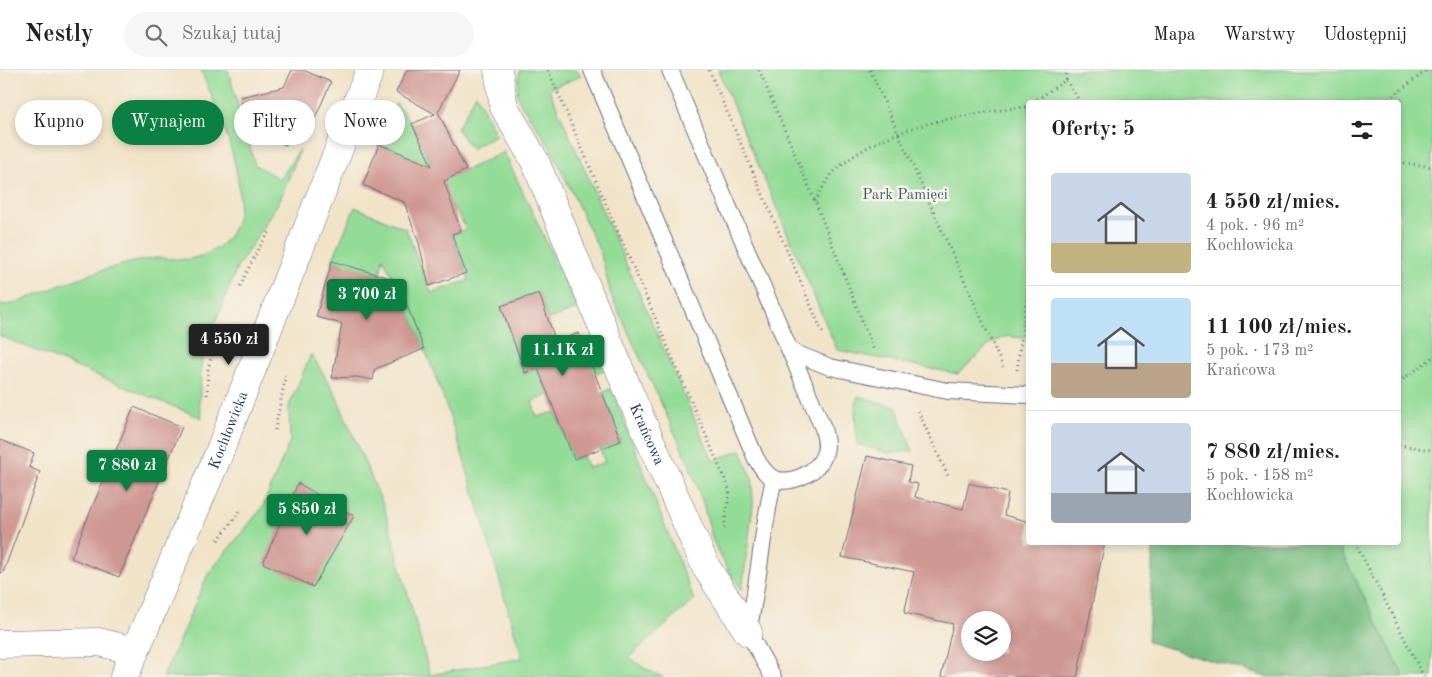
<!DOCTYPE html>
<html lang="pl">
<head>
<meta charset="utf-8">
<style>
  :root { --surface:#fff; --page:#f6f6f6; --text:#202124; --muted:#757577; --line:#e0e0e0; --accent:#0b8043 }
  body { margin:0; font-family:"Old Standard TT",serif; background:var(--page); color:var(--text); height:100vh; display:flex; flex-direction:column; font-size:19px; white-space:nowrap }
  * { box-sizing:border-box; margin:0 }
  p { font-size:16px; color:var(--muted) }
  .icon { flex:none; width:28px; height:28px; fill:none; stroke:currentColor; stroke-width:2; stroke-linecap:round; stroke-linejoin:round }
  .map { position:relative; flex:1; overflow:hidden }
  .side { position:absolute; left:1026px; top:30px; width:375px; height:445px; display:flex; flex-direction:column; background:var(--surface); border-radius:5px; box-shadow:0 2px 8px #0003 }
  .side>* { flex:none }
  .top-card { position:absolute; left:15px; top:30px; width:475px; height:45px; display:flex; gap:10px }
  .buttons { position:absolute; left:961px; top:541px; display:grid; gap:10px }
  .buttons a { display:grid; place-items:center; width:50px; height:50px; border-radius:50%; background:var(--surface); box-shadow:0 2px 8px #0003; font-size:25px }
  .price { position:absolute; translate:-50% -42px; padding:0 11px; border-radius:5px; background:var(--accent); color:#fff; font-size:16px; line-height:32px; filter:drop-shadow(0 1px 2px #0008) }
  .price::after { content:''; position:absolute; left:50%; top:30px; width:15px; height:11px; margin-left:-8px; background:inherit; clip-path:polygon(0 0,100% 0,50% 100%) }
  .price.current { background:#222; color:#fff }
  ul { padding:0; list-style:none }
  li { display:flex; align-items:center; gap:15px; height:125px; padding:0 25px }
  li+li { border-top:1px solid var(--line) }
  li span { display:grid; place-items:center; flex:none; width:140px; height:100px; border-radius:5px; color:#555 }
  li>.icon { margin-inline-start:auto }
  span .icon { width:60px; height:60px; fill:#fffc; stroke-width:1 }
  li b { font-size:21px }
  h2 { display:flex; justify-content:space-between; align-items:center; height:60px; padding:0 25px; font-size:21px }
  .tag { padding:0 18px; border-radius:22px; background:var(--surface); box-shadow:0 2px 8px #0003; font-size:18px; line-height:45px }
  .tag.current { background:var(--accent); color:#fff }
  header { display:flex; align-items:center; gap:30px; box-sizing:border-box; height:70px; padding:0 25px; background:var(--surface); border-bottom:1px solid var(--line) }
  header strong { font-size:24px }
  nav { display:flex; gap:28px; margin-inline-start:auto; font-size:18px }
  .search { width:350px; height:45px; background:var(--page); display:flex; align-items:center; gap:12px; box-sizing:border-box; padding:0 18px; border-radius:28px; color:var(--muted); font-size:19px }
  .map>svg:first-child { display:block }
  .green { fill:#93dc97; stroke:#57867a }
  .forest { fill:#76bc80; stroke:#48766f }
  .building { fill:#cf9792; fill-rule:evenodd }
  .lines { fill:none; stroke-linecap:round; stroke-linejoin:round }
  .lane-casing { stroke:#666e83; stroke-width:18 }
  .street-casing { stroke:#666e83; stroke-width:29 }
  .secondary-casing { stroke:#666e83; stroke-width:29 }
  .path { stroke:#666e83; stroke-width:3; stroke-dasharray:1 4; stroke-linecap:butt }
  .lane { stroke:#fff; stroke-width:16 }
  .street { stroke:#fff; stroke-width:28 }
  .secondary { stroke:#fff; stroke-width:28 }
  .labels { text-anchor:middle; stroke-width:5; stroke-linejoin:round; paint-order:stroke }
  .park-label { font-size:15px; fill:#395a6c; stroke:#f7f3e8 }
  .street-label { font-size:15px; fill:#1b2f5e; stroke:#f7f3e8 }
</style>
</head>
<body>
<header>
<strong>Nestly</strong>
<div class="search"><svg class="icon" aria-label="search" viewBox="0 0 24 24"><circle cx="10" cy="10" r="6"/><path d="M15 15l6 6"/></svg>Szukaj tutaj</div>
<nav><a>Mapa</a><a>Warstwy</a><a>Udostępnij</a></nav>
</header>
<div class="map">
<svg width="1432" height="607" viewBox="0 0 1432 607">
  <rect width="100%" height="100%" fill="#f7f3e8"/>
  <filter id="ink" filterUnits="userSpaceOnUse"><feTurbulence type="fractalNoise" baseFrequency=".02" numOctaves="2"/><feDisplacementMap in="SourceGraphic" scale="10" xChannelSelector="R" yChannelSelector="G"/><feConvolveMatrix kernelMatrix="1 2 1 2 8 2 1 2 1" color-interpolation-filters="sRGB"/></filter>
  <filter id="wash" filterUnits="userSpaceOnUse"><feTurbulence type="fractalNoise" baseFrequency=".0096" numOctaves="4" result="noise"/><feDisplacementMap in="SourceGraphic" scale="20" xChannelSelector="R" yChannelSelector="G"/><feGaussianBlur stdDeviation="1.12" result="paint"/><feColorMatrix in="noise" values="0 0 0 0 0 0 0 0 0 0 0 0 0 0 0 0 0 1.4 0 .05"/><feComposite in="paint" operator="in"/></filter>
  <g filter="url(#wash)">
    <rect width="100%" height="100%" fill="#f1e3c8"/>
    <!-- green -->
    <g class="green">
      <path d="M201 0H228L255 95 280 109 300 79 280 130 237 198 202 284 199 334 202 348 0 266V234L8 235 21 231C52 219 83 205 114 197 128 193 145 189 159 188 170 188 183 191 194 188 280 167 221 51 201 0Z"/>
      <polygon points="520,0 578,0 581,6 549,19 713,391 741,380 752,409 753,435 742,520 729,502 713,471 703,433 690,396 611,225 601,184 551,78 521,34 517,24"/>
      <polygon points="718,0 1432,0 1432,607 1404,607 1337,473 1399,472 1399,32 1029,32 1029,269 1007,266 991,273 958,304 837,280"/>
      <polygon points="476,24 496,65 471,79 457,59"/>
      <path d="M396 33 412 54 432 96 442 111 504 82 578 239 548 249 539 223 501 236 524 303 594 276 604 301 532 332 537 347 555 342 574 389 583 386 588 398 605 392 600 379 621 371 603 323 611 318 694 530 629 587 644 598 663 607H163L208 504 262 438 290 371 289 336 311 284 334 321 384 437 430 605 522 588C482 453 449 313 383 188L380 205 332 191 355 137 406 159 431 223 469 210 452 164 466 160 460 147 421 92 379 74Z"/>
      <polygon points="858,326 896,337 913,381 888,383 857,374 855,339"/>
    </g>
    <!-- forest -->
    <polygon class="forest" points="1153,473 1337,473 1404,607 1266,607 1148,572"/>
    <g id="blocks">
      <!-- building -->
      <g class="building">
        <polygon points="292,0 303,0 331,12 309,62 293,55 286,75 248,63 240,27 284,17"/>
        <polygon points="407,0 460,0 438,42 466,100 444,111 461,161 452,164 466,203 429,216 419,173 404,132 363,115 379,74 432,96 412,54 435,44 396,22"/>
        <polygon points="332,191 397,210 424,279 375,299 373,310 357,307 332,308 342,254 316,247"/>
        <polygon points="539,223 556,272 579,263 621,371 574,389 538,299 525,303 501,236"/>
        <polygon points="134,337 182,357 119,507 71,488"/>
        <polygon points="0,370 34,383 29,397 40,402 3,503 0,503"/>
        <path d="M867 386 911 396 908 412 918 414 915 427 963 439 969 413 1008 423 1004 445 1029 452V472H1105L1077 607H941L953 554 904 543 914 502 842 487ZM970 550H1002V582H970Z"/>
        <polygon points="298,413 354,446 313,517 263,493"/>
      </g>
    </g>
  </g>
  <g filter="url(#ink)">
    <use href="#blocks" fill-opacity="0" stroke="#666e83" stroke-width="1"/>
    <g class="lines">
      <!-- lane casing -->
      <g class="lane-casing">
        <g id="lane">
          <path d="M592 0 756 389C761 396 766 406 775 409 792 415 818 402 824 385 828 376 825 367 823 358L670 0"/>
          <polyline points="790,281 830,297 948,321 1029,325"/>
          <path d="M773 607 748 562C759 511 762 459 774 409"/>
        </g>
      </g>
      <!-- street casing -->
      <g class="street-casing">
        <g id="street">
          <path id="s1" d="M498 0 504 37 535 91 631 327 706 497 748 562"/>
          <polyline points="0,574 99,572 135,581"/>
        </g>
      </g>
      <!-- secondary casing -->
      <g class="secondary-casing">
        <g id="secondary">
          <path id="s2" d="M124 607 217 388 370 0"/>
        </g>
      </g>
      <!-- path -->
      <g class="path">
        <polyline points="548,0 730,421 724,459"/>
        <polyline points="709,0 824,266"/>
        <polyline points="759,0 815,131 874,281"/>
        <polyline points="870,0 1003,297"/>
        <polyline points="1066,10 1067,0"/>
        <polyline points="1033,32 1066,10 1080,32"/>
        <polyline points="1385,32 1427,0"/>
        <polyline points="1029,35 1026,37 1029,41"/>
        <polyline points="1399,92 1432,97"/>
        <path d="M815 131C821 122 826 110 834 102 883 55 961 45 1026 37"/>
        <polyline points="240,216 258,179 271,160"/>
        <polyline points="1017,300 1029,213"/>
        <polyline points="1399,312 1432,288"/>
        <polyline points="207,325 208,300 213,279"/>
        <polyline points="918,341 948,406"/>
        <polyline points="275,360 286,304"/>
        <polyline points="1399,375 1432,380"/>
        <polyline points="218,470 241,440"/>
        <polyline points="1355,472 1424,607"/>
      </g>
      <!-- lane -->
      <use href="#lane" class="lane"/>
      <!-- street -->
      <use href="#street" class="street"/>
      <!-- secondary -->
      <use href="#secondary" class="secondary"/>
    </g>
  </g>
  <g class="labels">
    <!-- park labels -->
    <g class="park-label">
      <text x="905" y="129">Park Pamięci</text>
    </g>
    <!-- street labels -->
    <g class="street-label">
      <text dy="5" stroke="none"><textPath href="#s2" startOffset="268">Kochłowicka</textPath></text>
      <text dy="5" stroke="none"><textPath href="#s1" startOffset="395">Krańcowa</textPath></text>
    </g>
  </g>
</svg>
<div class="buttons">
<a><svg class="icon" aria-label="layers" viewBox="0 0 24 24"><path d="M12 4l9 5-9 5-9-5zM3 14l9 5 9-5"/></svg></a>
</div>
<b class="price" style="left:367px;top:251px">3 700 zł</b>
<b class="price current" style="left:229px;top:296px">4 550 zł</b>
<b class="price" style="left:563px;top:307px">11.1K zł</b>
<b class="price" style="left:127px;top:422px">7 880 zł</b>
<b class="price" style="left:307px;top:466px">5 850 zł</b>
<div class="top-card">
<a class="tag">Kupno</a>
<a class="tag current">Wynajem</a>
<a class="tag">Filtry</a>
<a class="tag">Nowe</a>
</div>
<section class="side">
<h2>Oferty: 5<svg class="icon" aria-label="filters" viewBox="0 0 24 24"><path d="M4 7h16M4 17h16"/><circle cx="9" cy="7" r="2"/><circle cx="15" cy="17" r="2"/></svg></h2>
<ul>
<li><span style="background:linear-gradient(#c9d6e8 70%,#c2b280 0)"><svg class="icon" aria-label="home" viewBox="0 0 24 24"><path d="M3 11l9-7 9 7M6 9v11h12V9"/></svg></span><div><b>4 550 zł/mies.</b><p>4 pok. · 96 m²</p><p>Kochłowicka</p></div></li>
<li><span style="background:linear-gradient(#bfe0f5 65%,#b9a48a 0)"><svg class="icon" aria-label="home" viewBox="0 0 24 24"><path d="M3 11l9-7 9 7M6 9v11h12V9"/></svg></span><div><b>11 100 zł/mies.</b><p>5 pok. · 173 m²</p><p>Krańcowa</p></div></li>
<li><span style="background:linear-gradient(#c9d6e8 70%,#9aa5b1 0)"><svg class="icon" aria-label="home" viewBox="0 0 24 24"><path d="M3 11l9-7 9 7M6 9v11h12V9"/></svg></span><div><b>7 880 zł/mies.</b><p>5 pok. · 158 m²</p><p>Kochłowicka</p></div></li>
</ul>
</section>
</div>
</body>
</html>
